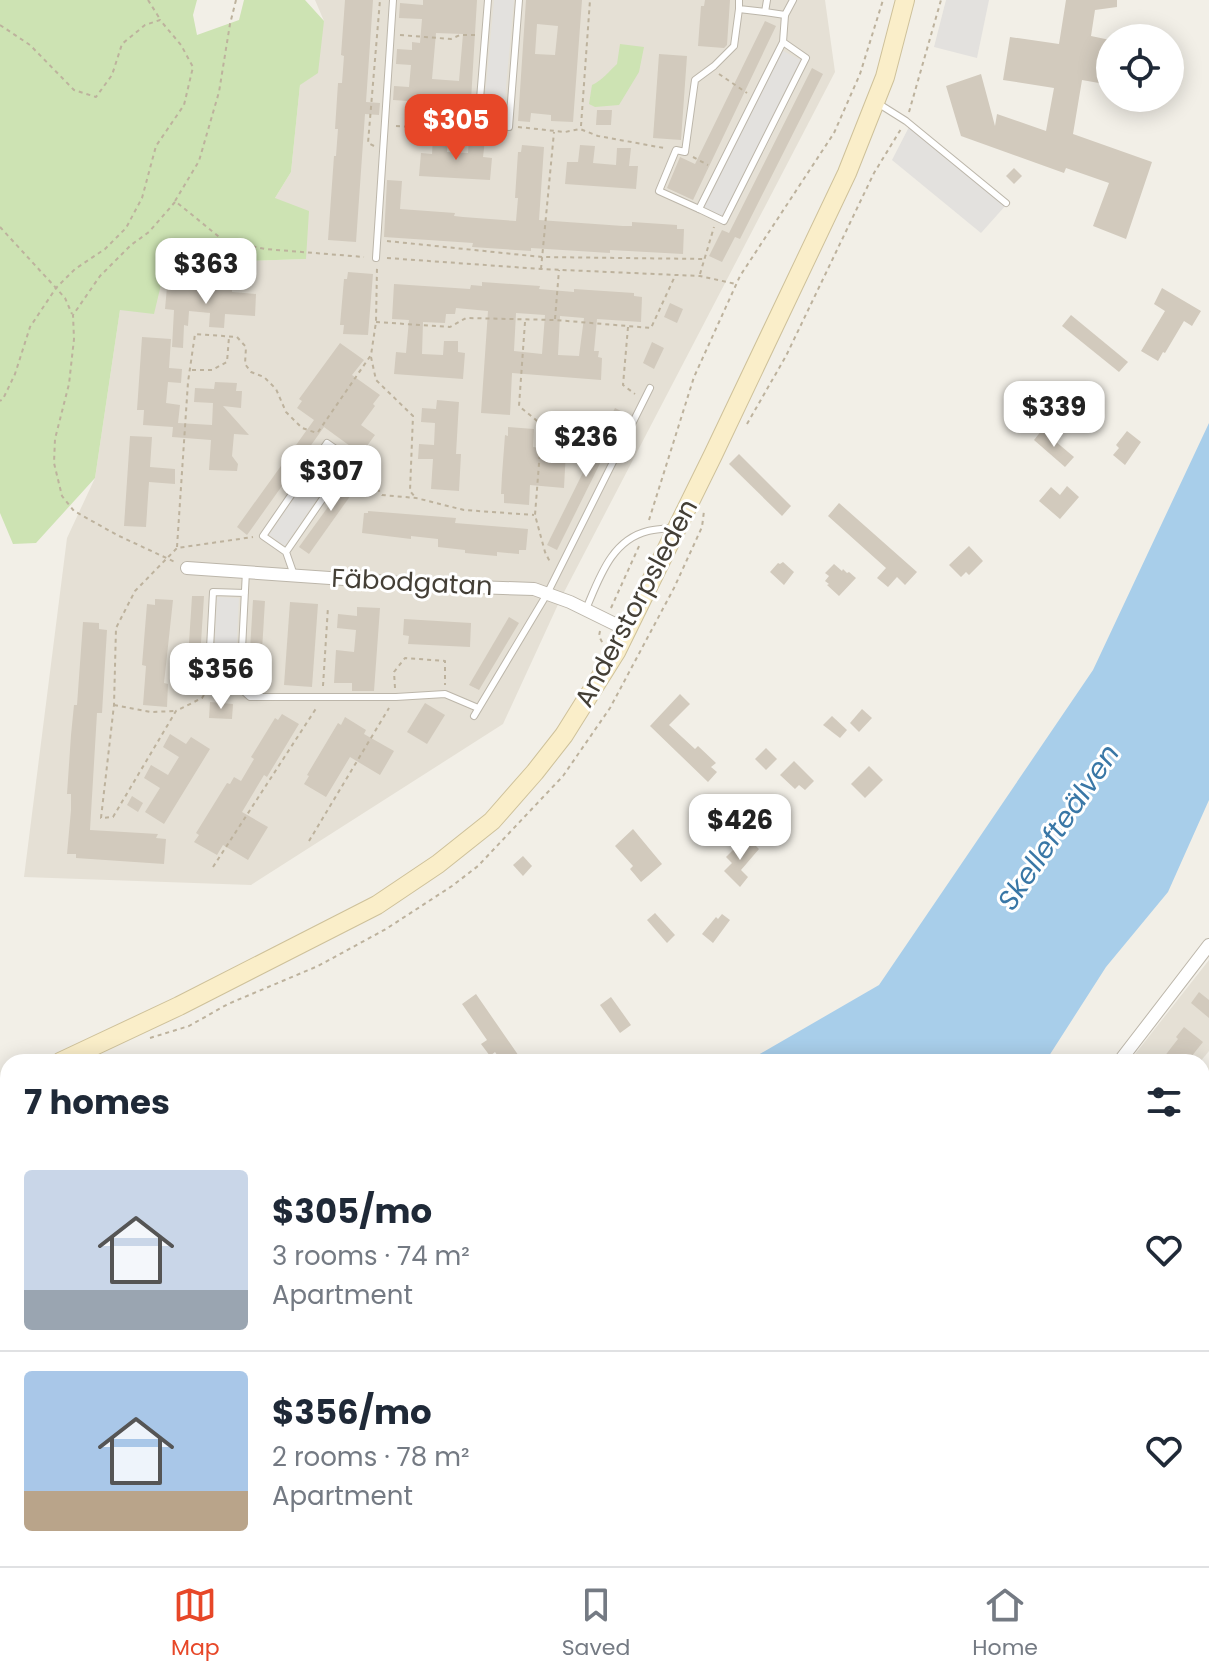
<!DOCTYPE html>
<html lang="en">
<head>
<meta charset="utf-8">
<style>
  :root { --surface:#fff; --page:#f6f6f7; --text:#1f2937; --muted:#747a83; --line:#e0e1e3; --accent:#e74728 }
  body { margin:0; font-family:Poppins,sans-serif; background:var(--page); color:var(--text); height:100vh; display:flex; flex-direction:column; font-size:30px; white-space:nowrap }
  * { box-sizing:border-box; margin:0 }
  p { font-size:26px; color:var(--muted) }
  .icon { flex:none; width:44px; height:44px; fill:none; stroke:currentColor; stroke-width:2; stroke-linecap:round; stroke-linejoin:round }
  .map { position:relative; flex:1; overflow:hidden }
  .sheet { position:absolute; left:0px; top:1054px; width:1210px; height:512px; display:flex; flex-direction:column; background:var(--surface); border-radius:24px 24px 0 0; box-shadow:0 4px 20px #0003 }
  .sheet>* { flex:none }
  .fabs { position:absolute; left:1096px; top:24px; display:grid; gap:16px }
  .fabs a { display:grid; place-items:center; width:88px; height:88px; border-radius:50%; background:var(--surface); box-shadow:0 4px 20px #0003; font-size:40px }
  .price { position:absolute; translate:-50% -68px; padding:0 18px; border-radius:16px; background:#fff; color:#222; font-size:26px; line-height:52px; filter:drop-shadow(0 2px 4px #0008) }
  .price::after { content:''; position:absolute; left:50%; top:48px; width:24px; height:18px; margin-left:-12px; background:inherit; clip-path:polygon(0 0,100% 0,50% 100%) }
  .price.active { background:var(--accent); color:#fff }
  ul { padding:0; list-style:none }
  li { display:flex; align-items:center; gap:24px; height:200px; padding:0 24px }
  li+li { border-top:2px solid var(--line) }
  li span { display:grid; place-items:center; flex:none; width:224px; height:160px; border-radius:8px; color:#555 }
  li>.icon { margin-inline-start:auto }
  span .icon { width:96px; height:96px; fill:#fffc; stroke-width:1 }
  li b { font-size:34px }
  h2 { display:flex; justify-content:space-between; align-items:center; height:96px; padding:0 24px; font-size:34px }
  .menu { display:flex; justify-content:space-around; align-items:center; height:112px; border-top:2px solid var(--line); background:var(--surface); font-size:22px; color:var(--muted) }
  .menu a { display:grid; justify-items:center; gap:4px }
  .menu .active { color:var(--accent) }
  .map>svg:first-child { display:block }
  .residential { fill:#e5e0d5 }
  .green { fill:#cde3b3 }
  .parking { fill:#e3e1de }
  .water { fill:#a8ceea }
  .building { fill:#d2cabd; fill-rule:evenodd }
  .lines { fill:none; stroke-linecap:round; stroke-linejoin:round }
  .service-casing { stroke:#bcb6aa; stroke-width:8 }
  .minor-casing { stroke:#bcb6aa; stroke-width:14 }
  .secondary-casing { stroke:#cec19a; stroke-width:20 }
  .primary-casing { stroke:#d9ba6d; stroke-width:22 }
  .path { stroke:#bdb29d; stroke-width:2; stroke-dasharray:4 4; stroke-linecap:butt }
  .service { stroke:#fff; stroke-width:6 }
  .minor { stroke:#fff; stroke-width:12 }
  .secondary { stroke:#faeec9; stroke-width:18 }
  .primary { stroke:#f5dd9c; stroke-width:20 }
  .rail { stroke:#959595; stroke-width:4; stroke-dasharray:10 10; stroke-linecap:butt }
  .labels { text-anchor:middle; stroke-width:6; stroke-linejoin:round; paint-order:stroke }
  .street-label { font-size:26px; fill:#443f36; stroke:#fff }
  .water-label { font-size:28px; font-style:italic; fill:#3977a6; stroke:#fff }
</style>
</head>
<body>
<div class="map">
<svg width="1209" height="1566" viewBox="0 0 1209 1566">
  <rect width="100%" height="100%" fill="#f2efe7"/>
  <!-- residential -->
  <g class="residential">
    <polygon points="315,0 825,0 835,72 561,598 503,724 251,885 24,877 67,538 95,478 120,310 163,272 249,261 306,259 275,198 291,172 300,85 324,21"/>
    <polygon points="1209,960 1209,1051 1200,1062 1136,1062 1132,1058"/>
    <polygon points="1209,1258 1209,1566 1197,1566 1200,1558 1202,1558 1204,1548 1202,1543 1202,1271"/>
    <polygon points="551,1558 666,1558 667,1559 665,1566 527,1566"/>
  </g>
  <!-- green -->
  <g class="green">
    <polygon points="0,0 197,0 193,15 197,35 239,20 244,0 305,0 324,21 318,73 300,85 291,172 275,198 309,211 306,259 249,261 164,272 154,314 120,310 95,478 36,543 13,544 0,513"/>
    <path d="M620 44 644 47 639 72 619 105 595 107 589 104 592 85C603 80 609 71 617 64Z"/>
  </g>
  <!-- parking -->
  <g class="parking">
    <polygon points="494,0 514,0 503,120 483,118"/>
    <polygon points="946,0 989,0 977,58 934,47"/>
    <polygon points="781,50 801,60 722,217 703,208"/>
    <polygon points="909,127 1006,205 981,233 892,160"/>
    <polygon points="327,449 343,461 285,546 269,535"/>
    <polygon points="217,597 239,598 235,683 213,682"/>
  </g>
  <!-- water -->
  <g class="water">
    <polygon points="1209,423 1209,800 1168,892 1106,967 1047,1059 1044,1062 746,1062 879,985 1093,670"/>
    <polygon points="8,1416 8,1558 109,1558 91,1566 0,1566 0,1419"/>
  </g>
  <!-- building -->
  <g class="building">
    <polygon points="345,0 373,0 366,102 380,103 379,115 365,114 356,242 328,240 334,156 336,156 338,129 335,129 338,83 342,83 344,56 341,55"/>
    <path d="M423 0H477L470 117 407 113 408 101 393 100 394 86 409 87 411 65 396 64 397 49 412 50V42L420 43 422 19 399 18 400 3 423 5ZM436 33 463 34 459 81 432 79Z"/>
    <path d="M526 0H582L573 122 551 121V115L531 113 530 122 518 121ZM537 24 558 26 555 55 535 54Z"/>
    <polygon points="705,0 730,0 727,45 724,48 698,46 701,6 704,6"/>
    <polygon points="1066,0 1117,0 1117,7 1095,10 1091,36 1110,40 1110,85 1082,80 1073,134 1152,162 1126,239 1093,226 1109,183 1066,168 1064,173 961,136 946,86 981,74 995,126 997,114 1046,131 1054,88 1003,80 1010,37 1059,44"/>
    <polygon points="765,21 776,26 693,200 667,188 680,157 695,164"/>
    <polygon points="659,54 687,56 681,140 653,138"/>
    <polygon points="812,68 823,74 740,239 735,237 722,262 709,256 722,230 729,233"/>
    <polygon points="597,110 612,110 611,125 596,125"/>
    <polygon points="433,137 448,138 447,152 468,153 469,139 485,140 483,157 492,158 490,180 419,176 421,153 432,154"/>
    <polygon points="522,145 544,147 539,220 623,226 632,226 632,222 677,225 677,229 684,229 683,254 610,250 610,253 531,248 531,251 472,247 473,243 384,237 387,180 402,181 400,209 455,213 454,216 463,217 516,221 518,198 515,198 518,152 521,152"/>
    <polygon points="580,145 595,146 593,163 616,165 617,148 631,148 629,166 638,166 636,189 565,184 567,162 578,162"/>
    <polygon points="1014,168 1022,176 1014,184 1006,176"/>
    <polygon points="348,272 373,274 368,335 343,334 344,325 340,325 344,279 347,279"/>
    <polygon points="176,281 191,283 191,289 211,290 212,284 232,286 232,292 256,294 255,316 225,314 224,328 209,327 210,313 189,311 188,326 184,325 183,348 172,347 174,310 165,309 167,287 175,288"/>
    <path d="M482 282 540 286 539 289 574 292V289L634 293V296L642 297 641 322 597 319 594 351H599L598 357 602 358 601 380 512 373 510 415 481 413 488 311 456 308 455 314H446L445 323 423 322 422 354 443 355 444 341H458V352L465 353 463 379 394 374 396 352 406 353 409 320 392 319 394 284 470 289 471 285 482 286ZM516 313 545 315 542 354 514 351ZM560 316 584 318 579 356 558 355Z"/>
    <polygon points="1162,288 1201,311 1192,326 1184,321 1165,353 1163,352 1158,361 1141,351 1165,311 1154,304"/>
    <polygon points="670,303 683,309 677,323 664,317"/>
    <polygon points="1071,315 1128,362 1119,372 1062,326"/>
    <polygon points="142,337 171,339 169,368 182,369 181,383 168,382 166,403 180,405 178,423 212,425 213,403 194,402 195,388 214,389 215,382 237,383 236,391 242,391 241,408 223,406 249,435 234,434 232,456 238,464 237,471 209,470 211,440 172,437 173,427 143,425 144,410 137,410"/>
    <polygon points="652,342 664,348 654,369 643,363"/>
    <polygon points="340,343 364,360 352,375 380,395 373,404 375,406 361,425 375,435 361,454 324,427 247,535 237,527 314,420 297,408 302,401 299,399"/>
    <polygon points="437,400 459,402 456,454 461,454 459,491 431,489 433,459 418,459 419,444 434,445 435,423 421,422 422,408 436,409"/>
    <polygon points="615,408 625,413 557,550 547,545"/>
    <polygon points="508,427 534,429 533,447 566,450 564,488 530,485 529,505 504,503 504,494 501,494 502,475 505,435 508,436"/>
    <polygon points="1042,430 1074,457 1065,467 1034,440"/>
    <polygon points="1127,431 1141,442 1125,465 1113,455 1119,448 1116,445"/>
    <polygon points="130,436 152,437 150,467 175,469 175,484 149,482 146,527 124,526"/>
    <polygon points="739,454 791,506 782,516 729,464"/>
    <polygon points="354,471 363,478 309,554 299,547"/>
    <polygon points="1067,486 1079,497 1060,519 1039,501 1051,487 1060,495"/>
    <polygon points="839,503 917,572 905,585 897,577 888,587 877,578 886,568 828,516"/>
    <polygon points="368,511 456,518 455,523 528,529 526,550 519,550 519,554 497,552 497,556 465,553 465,550 438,547 438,539 411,536 411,539 362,533 364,513 368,513"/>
    <polygon points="969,546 983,561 969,575 966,572 961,577 949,565"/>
    <polygon points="783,562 794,572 784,585 770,572 778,563 780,564"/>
    <polygon points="834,564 842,571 843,569 847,573 849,572 856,578 839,596 827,585 829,584 825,581 829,576 825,573"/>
    <polygon points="192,596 204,596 198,690 186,690"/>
    <polygon points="155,599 173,600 164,683 168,684 167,707 143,705 146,666 142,665 147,604 155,605"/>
    <polygon points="253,600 265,601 260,683 248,683"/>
    <polygon points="290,602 318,604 312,687 284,685"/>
    <polygon points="357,607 380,608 374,691 352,691 352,683 334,683 336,650 354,652 356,630 337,628 338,614 357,616"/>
    <polygon points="509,617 519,623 479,690 469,685"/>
    <polygon points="404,619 471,623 470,647 408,644 409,636 403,635"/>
    <polygon points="83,622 99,623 99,629 107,630 102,713 97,713 90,830 158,834 156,838 166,839 164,864 76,858 76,854 67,854 71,810 71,794 67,794 71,735 74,705 77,705"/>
    <polygon points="680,694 690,704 669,725 695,749 698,746 716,763 711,767 717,772 708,782 650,726"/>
    <polygon points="210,702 233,704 232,719 209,718"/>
    <polygon points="425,703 445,715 427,744 407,732"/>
    <polygon points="862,709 872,718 859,732 850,723"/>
    <polygon points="282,714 299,724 267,777 264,775 242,812 268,827 248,860 223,845 217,855 194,842 199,835 196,833 227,783 230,784 234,777 241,781 254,759 251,757 275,718 278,720"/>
    <polygon points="832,716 847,730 840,738 823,725"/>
    <polygon points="345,717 366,730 364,734 394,751 380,775 350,757 326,797 304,784 309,776 307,775 338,723 341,725"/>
    <polygon points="170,734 186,744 191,737 210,749 164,824 145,812 160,788 144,778 151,765 168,775 179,757 163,747"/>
    <polygon points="766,748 777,759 766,770 755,759"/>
    <polygon points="794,761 814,781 805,790 799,785 795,789 780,775"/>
    <polygon points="869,766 883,780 865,798 851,784"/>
    <polygon points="132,796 143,803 138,812 127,805"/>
    <polygon points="633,829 662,864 641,882 630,869 633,866 615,846"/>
    <polygon points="742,841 747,846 752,842 759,849 741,870 748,877 740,887 724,871 732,863 726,857"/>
    <polygon points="523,856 532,866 523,876 513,865"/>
    <polygon points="655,913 675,935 667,943 647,920"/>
    <polygon points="722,914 730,920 713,943 702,934 716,917 718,919"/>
    <polygon points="1199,992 1209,1000 1209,1018 1191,1003"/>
    <polygon points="476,994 523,1062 502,1062 495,1052 490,1056 481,1044 487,1040 462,1004"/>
    <polygon points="611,997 631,1025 620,1033 600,1005"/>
    <polygon points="1184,1027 1203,1042 1187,1062 1160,1062 1178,1039 1176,1037"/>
  </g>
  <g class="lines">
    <!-- service casing -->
    <g class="service-casing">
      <g id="service">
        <polyline points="488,0 478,124 509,127 519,0"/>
        <polyline points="739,0 739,9 765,12"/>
        <polyline points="767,0 765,12 785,15"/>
        <polyline points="783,42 806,58 724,221 699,209 783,42 785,15 793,0"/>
        <polyline points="879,104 906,121 1006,203"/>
        <polyline points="699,209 659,191 676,150 685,152 695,80 714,66 734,46 739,9"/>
        <polyline points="376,258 393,0"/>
        <polyline points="286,552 263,536 327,443 350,459 286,552 294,575"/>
        <polyline points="245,593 213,592 208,686 240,688 246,571"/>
        <path d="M586 609C599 579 611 540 648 531 656 529 665 529 674 527"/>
        <polyline points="240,688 250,697 396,697 445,694 478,708"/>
        <polyline points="474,716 547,594 650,388"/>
      </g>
    </g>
    <!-- minor casing -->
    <g class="minor-casing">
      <g id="minor">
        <polyline points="187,568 445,586 534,589 570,602 627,630"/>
        <polyline points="1119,1062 1209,945"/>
        <polyline points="486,1566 522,1558"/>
        <polyline points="1204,1566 1209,1563"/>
      </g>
    </g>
    <!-- secondary casing -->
    <g class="secondary-casing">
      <g id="secondary">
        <polyline points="60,1062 179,1006 377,905 438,864 492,821 535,772 564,735 616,652 713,455 847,173 885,77 905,0"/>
        <polyline points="0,1090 8,1086"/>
      </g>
    </g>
    <!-- primary casing -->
    <g class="primary-casing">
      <g id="primary">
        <polyline points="1202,1139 1209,1131"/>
        <polyline points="700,1566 710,1558"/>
      </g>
    </g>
    <!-- path -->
    <g class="path">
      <polyline points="148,0 160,19"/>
      <polyline points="236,0 230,24 219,92 199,161 175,201 223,240 265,249 364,257"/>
      <polyline points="0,25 30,45 74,90 96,97 112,75 122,44 145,25 160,20 181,45 193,67 184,105 156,146 142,198 126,228 105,249 75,269 56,288 30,327 15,374 3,399 0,401"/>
      <polyline points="400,35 451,39 460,35 477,35"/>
      <polyline points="719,74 747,93"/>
      <polyline points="909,112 941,0"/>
      <polyline points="396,126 437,129 469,128"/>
      <polyline points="581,126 590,0"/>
      <polyline points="518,127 565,132 580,129 598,136 664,148"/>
      <polyline points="374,146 368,143 380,0"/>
      <polyline points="693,157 708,165"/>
      <polyline points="175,202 149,232 131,245 100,276 73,315 74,339 69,384 55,439 54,463 62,496 74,511 117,535 175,562"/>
      <polyline points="0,227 56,288 65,298 72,314"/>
      <polyline points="387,241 542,257 705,259"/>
      <polyline points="387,258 541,269 700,276 736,284"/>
      <polyline points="541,269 554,132"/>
      <polyline points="700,274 714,227"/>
      <polyline points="555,319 559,270"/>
      <polyline points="376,322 450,327 466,318 555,320 651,328 675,276"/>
      <polyline points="525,322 519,406 542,425 535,515 545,552 551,564"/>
      <polyline points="628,327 623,385 635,394"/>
      <polyline points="371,357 376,380 413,416 410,491 415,497"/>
      <polyline points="192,370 212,370 227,362 229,337"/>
      <polyline points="747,424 786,356 874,173 901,129"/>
      <polyline points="318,432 371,355 376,322 377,267"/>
      <polyline points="357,464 362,467 382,495 416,498 464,510 534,515"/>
      <polyline points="649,520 694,377 740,276 834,133 860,74 883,0"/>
      <polyline points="177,547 188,382 195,334 237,337 246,347 245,364 251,372 264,377 276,389 286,412 302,428 317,433"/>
      <polyline points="611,608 640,544"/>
      <polyline points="600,631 599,636 603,644"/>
      <polyline points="323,686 328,607"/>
      <polyline points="395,688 394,672 405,658 445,661 445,685"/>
      <polyline points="204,695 202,698 176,711 113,817 101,818 114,705 116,628 135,591 177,548 253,537"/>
      <polyline points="114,705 151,712 175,711"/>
      <polyline points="309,841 389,708"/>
      <polyline points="213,867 317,707"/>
      <polyline points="150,1038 189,1026 228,1004 318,966 386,929 452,886 478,866 563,776 610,708 674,588 702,527 704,511"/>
      <polyline points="1202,1336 1209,1332"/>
      <polyline points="1063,1558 1068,1566"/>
    </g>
    <!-- service -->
    <use href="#service" class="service"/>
    <!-- minor -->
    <use href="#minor" class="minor"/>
    <!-- secondary -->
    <use href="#secondary" class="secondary"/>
    <!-- primary -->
    <use href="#primary" class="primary"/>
    <!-- rail -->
    <g class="rail">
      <polyline points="1202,1081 1209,1072"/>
      <polyline points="342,1566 369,1558"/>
    </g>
  </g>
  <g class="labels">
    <!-- street labels -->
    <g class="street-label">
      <text transform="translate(412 582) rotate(3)" y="9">Fäbodgatan</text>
      <text transform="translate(636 603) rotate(-62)" y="9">Anderstorpsleden</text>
    </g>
    <!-- water labels -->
    <g class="water-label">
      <text transform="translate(1058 827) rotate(-56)" y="10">Skellefteälven</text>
    </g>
  </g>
</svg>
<div class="fabs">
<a><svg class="icon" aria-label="locate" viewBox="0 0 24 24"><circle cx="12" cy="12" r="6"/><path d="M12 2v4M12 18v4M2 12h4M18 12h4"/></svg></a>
</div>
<b class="price active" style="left:456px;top:162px">$305</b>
<b class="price" style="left:206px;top:306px">$363</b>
<b class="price" style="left:1054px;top:449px">$339</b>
<b class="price" style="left:586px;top:479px">$236</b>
<b class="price" style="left:331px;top:513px">$307</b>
<b class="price" style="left:221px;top:711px">$356</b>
<b class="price" style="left:740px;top:862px">$426</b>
<section class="sheet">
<h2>7 homes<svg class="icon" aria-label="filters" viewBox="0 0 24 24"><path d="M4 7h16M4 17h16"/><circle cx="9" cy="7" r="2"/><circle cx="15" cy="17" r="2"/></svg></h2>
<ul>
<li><span style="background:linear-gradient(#c9d6e8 75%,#9aa5b1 0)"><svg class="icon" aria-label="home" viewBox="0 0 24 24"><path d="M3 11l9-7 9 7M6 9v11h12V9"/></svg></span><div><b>$305/mo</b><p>3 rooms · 74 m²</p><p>Apartment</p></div><svg class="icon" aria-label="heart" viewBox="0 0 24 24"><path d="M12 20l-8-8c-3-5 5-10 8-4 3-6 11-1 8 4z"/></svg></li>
<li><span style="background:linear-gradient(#a9c7e8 75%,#b9a48a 0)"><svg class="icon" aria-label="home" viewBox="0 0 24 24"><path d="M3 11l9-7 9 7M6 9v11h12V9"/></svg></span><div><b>$356/mo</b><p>2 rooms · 78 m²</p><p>Apartment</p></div><svg class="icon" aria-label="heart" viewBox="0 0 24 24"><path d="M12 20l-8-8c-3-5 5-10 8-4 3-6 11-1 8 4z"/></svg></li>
</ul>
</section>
</div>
<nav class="menu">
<a class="active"><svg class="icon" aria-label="map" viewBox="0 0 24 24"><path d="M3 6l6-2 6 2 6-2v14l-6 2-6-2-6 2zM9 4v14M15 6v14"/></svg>Map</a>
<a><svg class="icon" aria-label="saved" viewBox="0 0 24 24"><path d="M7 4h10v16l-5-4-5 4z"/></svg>Saved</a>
<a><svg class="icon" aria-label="home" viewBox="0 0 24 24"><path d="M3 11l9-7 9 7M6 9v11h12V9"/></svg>Home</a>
</nav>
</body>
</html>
